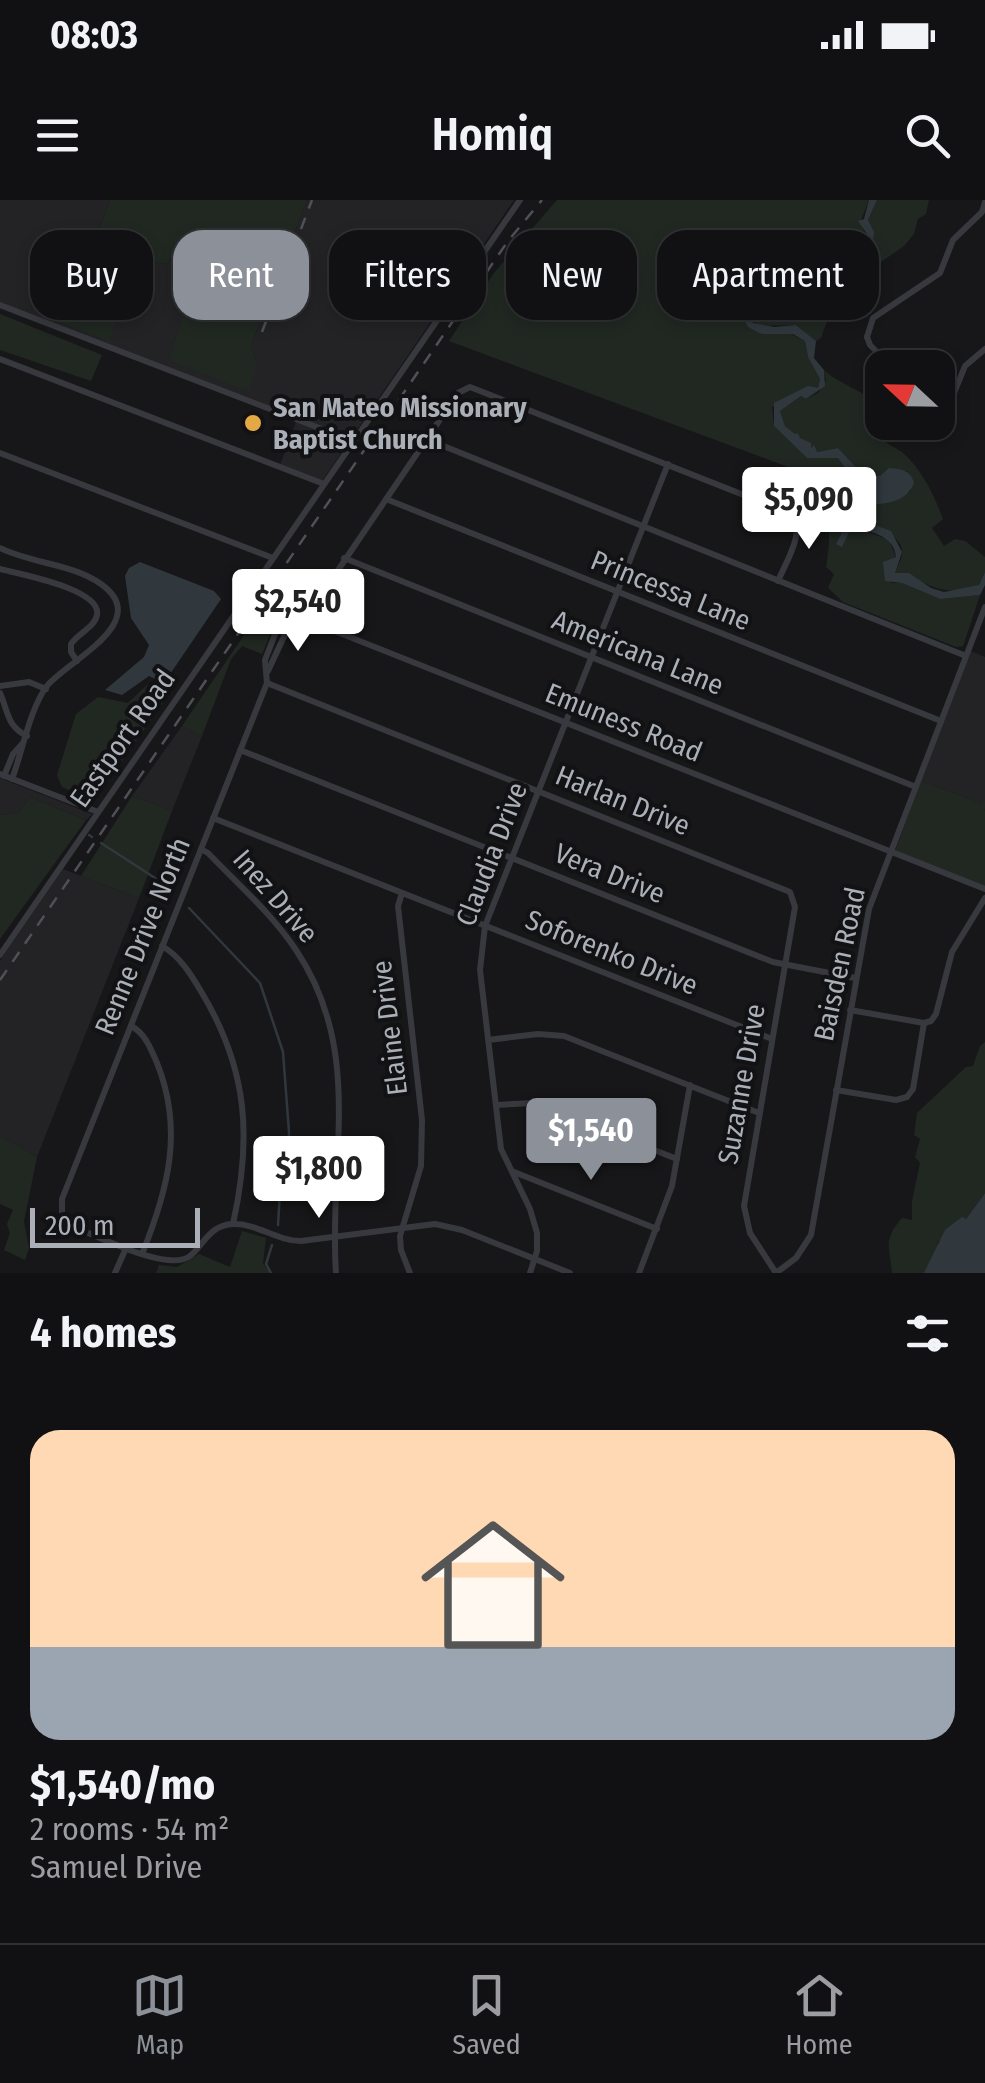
<!DOCTYPE html>
<html lang="en">
<head>
<meta charset="utf-8">
<style>
  :root { --surface:#111113; --page:#1a1a1c; --text:#f1f3f6; --muted:#9c9da0; --line:#303133; --accent:#8c9099 }
  body { margin:0; font-family:"Fira Sans Condensed",sans-serif; background:var(--page); color:var(--text); height:100vh; display:flex; flex-direction:column; font-size:38px; white-space:nowrap }
  * { box-sizing:border-box; margin:0 }
  p { font-size:32px; color:var(--muted) }
  .icon { flex:none; width:55px; height:55px; fill:none; stroke:currentColor; stroke-width:2; stroke-linecap:round; stroke-linejoin:round }
  .map { position:relative; height:1073px; overflow:hidden }
  .side { display:flex; flex-direction:column; background:var(--surface); flex:1 }
  .side>* { flex:none }
  .top-card { position:absolute; left:30px; top:30px; width:925px; height:90px; display:flex; gap:20px }
  .needle { width:65px; rotate:292deg }
  .fabs { position:absolute; left:865px; top:150px; display:grid; gap:20px }
  .fabs a { display:grid; place-items:center; width:90px; height:90px; border-radius:20px; background:var(--surface); box-shadow:0 5px 15px #0003,0 0 0 2px var(--line); font-size:50px }
  .scale { position:absolute; left:30px; bottom:25px; width:170px; box-sizing:border-box; padding-left:10px; border:5px solid #aaafb8; border-top:0; font-size:28px; line-height:35px; white-space:nowrap; color:#aaafb8; -webkit-text-stroke:8px #121214; paint-order:stroke }
  .price { position:absolute; translate:-50% -85px; padding:0 22px; border-radius:10px; background:#fff; color:#222; font-size:32px; line-height:65px; filter:drop-shadow(0 2px 5px #0008) }
  .price::after { content:''; position:absolute; left:50%; top:60px; width:30px; height:22px; margin-left:-15px; background:inherit; clip-path:polygon(0 0,100% 0,50% 100%) }
  .price.current { background:var(--accent); color:#fff }
  ul { padding:0; list-style:none }
  li { display:grid; align-content:center; gap:20px; height:530px; padding:0 30px }
  li span { display:grid; place-items:center; height:310px; border-radius:30px; color:#555 }
  li>.icon { margin-inline-start:auto }
  span .icon { width:180px; height:180px; fill:#fffc; stroke-width:1 }
  li b { font-size:42px }
  h2 { display:flex; justify-content:space-between; align-items:center; height:120px; padding:0 30px; font-size:42px }
  .chip { padding:0 35px; border-radius:30px; background:var(--surface); box-shadow:0 5px 15px #0003,0 0 0 2px var(--line); font-size:35px; line-height:90px }
  .chip.current { background:var(--accent); color:#fff }
  .status { display:flex; justify-content:space-between; align-items:center; height:70px; padding:0 50px; background:var(--surface); direction:ltr }
  .status svg { height:28px; fill:currentColor }
  header { display:flex; justify-content:space-between; align-items:center; height:130px; padding:0 30px; background:var(--surface); font-size:45px; font-weight:600 }
  .tabs { display:flex; justify-content:space-around; align-items:center; height:140px; border-top:2px solid var(--line); background:var(--surface); font-size:28px; color:var(--muted) }
  .tabs a { display:grid; justify-items:center; gap:5px }
  .tabs .current { color:var(--accent) }
  .map>svg:first-child { display:block }
  .built { fill:#232326 }
  .green { fill:#212822 }
  .water { fill:#30383e }
  .lines { fill:none; stroke-linecap:round; stroke-linejoin:round }
  .stream { stroke:#30383e; stroke-width:2.5 }
  .minor { stroke:#38393e; stroke-width:6 }
  .rail { stroke:#4f5156; stroke-width:2.5; stroke-dasharray:12 10; stroke-linecap:butt }
  .poi-dot { fill:#e4a944; stroke:#121214; stroke-width:4 }
  .labels { text-anchor:middle; stroke-width:8; stroke-linejoin:round; paint-order:stroke }
  .poi-label { font-size:28px; font-weight:bold; fill:#aaafb8; stroke:#121214; text-anchor:start }
  .street-label { font-size:28px; fill:#aaafb8; stroke:#121214 }
</style>
</head>
<body>
<div class="status"><b>08:03</b><svg viewBox="0 0 49 12"><path d="M0 12V9h3v3zM5 12V6h3v6zM10 12V3h3v9zM15 12V0h3v12zM26 1h20v11H26zM47 4h2v5h-2z"/></svg></div>
<header><svg class="icon" aria-label="menu" viewBox="0 0 24 24"><path d="M4 6h16M4 12h16M4 18h16"/></svg>Homiq<svg class="icon" aria-label="search" viewBox="0 0 24 24"><circle cx="10" cy="10" r="6"/><path d="M15 15l6 6"/></svg></header>
<div class="map">
<svg width="985" height="1073" viewBox="0 0 985 1073">
  <rect width="100%" height="100%" fill="#171719"/>
  <!-- built -->
  <g class="built">
    <polygon points="0,0 110,0 64,122 116,98 129,75 146,61 166,64 186,40 208,46 168,160 257,164 251,145 307,0 514,0 322,281 280,265 296,222 0,108"/>
    <polygon points="971,451 985,457 985,611 973,600 921,581"/>
    <polygon points="182,526 202,536 172,611 132,596"/>
    <polygon points="0,578 92,614 86,620 30,597 19,613 0,615"/>
    <polygon points="63,669 139,698 37,957 0,936 0,761"/>
  </g>
  <!-- green -->
  <g class="green">
    <polygon points="110,0 307,0 251,145 257,164 248,191 168,160 207,46 186,40 166,64 146,61 138,73 128,75 116,98 121,105 109,141 64,123"/>
    <path d="M557 0H869L861 20 867 43 837 60 824 107 812 118 794 109 790 95 792 87 773 68 752 66 739 74C731 102 740 116 762 133H789L805 141 808 157 820 179 818 188 772 207 774 226 807 258H838L858 287 843 299 842 316 852 326 889 340 896 357 891 360V383H902L940 399 980 395 963 446 956 447 843 402 828 388 834 374 826 367C834 324 827 300 796 270L449 141 493 74Z"/>
    <path d="M877 0H929L926 14 918 19 914 34 904 46 858 78 843 108 827 121 821 138 816 141 796 125 760 126 750 120 747 102 737 88C745 72 762 66 778 75L789 106 806 121 825 114 835 71 871 44 873 32 868 20Z"/>
    <polygon points="0,114 102,155 91,181 0,150"/>
    <path d="M824 170C842 188 880 192 882 222L888 223 890 230 883 239C890 247 896 247 903 253 923 271 934 295 943 319L932 328 944 346 955 339 965 341 985 357V372L979 385C937 399 933 382 895 373 896 368 899 364 901 359 910 330 862 327 848 309L850 305 895 301 911 291 907 271 870 282 838 248 817 252 799 237V233L795 234 785 226 780 211 801 196 806 199 818 193 826 181Z"/>
    <polygon points="266,411 278,417 262,454 242,446 231,459 202,536 182,526 255,419"/>
    <polygon points="148,484 168,496 93,601 62,587 57,575 76,514 98,497 128,503"/>
    <polygon points="921,581 973,600 980,606 985,601 985,609 981,607 985,611 985,687 895,651"/>
    <polygon points="132,596 172,611 139,698 81,676"/>
    <polygon points="30,597 86,620 0,739 0,615 19,613"/>
    <path d="M985 842V993L965 1020 938 1042 937 1051 924 1073H892C890 1047 882 1041 902 1018L912 1020V1001L920 963 915 957 920 939 914 935 917 913 966 867 973 866 980 846Z"/>
    <polygon points="0,936 37,957 24,1021 29,1048 25,1060 4,1050 10,1033 7,1024 13,1010 0,1004"/>
    <polygon points="242,1031 266,1038 263,1063 270,1073 156,1073 159,1065 177,1067 199,1054 230,1067"/>
  </g>
  <!-- water -->
  <g class="water">
    <path d="M869 0H877L868 20 874 32 872 51 858 54 836 70C837 93 833 109 813 121L799 119 779 87 782 81 773 72 764 75 758 71 743 77 737 92 747 100 748 111 755 112V115H751L753 123 774 127 796 125 816 141 814 158 824 170 825 186 806 199 801 196 780 211 785 226 795 234 798 233 800 238 811 243V248L814 245 817 252 838 248 870 282 876 279 873 275 880 276 889 268C901 269 911 270 914 283 905 308 871 304 850 305L848 308 855 318 891 331 902 352 895 373H909L931 388 944 392 979 385 985 372V385L980 395 940 399 902 383 885 381 883 362 896 357C894 334 870 333 852 326L842 347 836 344 847 323 840 308 843 299 858 287 838 258H807L774 226V203L808 186 818 188 820 179 808 157 805 141 793 134H762L748 127 731 92 735 79 750 63H754L753 67 773 68 792 87 790 95 794 109 812 118 823 107 821 101C830 94 834 77 830 64L867 42V34L858 21 864 19Z"/>
    <polygon points="140,362 214,391 221,399 164,483 149,476 122,495 105,490 144,457 149,445 131,418 125,376 129,368"/>
    <polygon points="985,993 985,1073 924,1073 945,1030 962,1017 966,1019"/>
  </g>
  <g class="lines">
    <!-- stream -->
    <g class="stream">
      <polyline points="89,635 92,637"/>
      <polyline points="101,643 172,689"/>
      <polyline points="189,708 260,783 283,852 289,932 288,966 280,992 278,1025"/>
      <polyline points="271,1073 266,1064 272,1045"/>
    </g>
    <!-- minor -->
    <g class="minor">
      <polyline points="0,105 353,241"/>
      <polyline points="867,137 873,118 940,73 953,40 982,12 985,2"/>
      <polyline points="867,137 870,145 893,168"/>
      <polyline points="0,159 324,284"/>
      <polyline points="938,233 965,166 985,149"/>
      <polyline points="426,239 966,456"/>
      <polyline points="0,253 273,358"/>
      <polyline points="386,299 941,521"/>
      <path d="M0 348C32 364 71 363 101 384 154 422 67 461 47 486 30 508 22 553 12 579"/>
      <polyline points="344,358 916,587"/>
      <path d="M0 369C19 374 102 389 97 415 95 427 77 434 71 444V452L77 461"/>
      <polyline points="249,393 284,411 985,689"/>
      <path d="M284 411 265 460 267 483 62 999V1016L72 1026C98 1036 168 1073 190 1056 205 1043 210 1025 233 1024 256 1023 277 1041 301 1041L435 1024 462 1030 570 1073"/>
      <path d="M305 419 458 193 470 187 792 314C806 331 786 362 778 381"/>
      <polyline points="268,471 294,415"/>
      <polyline points="267,483 790,692 795,707 744,1006 750,1033 776,1073"/>
      <polyline points="0,486 29,482 46,489"/>
      <path d="M0 493C8 511 7 527 27 536"/>
      <polyline points="240,550 773,762 855,778"/>
      <polyline points="0,574 98,612"/>
      <polyline points="4,576 13,554 23,543"/>
      <polyline points="213,618 772,839"/>
      <path d="M201 649 208 653C238 684 272 714 296 750 365 853 328 959 336 1073"/>
      <polyline points="402,693 398,706 400,724 422,920 421,966 400,1036 401,1050 410,1073"/>
      <path d="M162 746C180 756 192 776 202 793 248 870 252 938 233 1024"/>
      <polyline points="0,755 520,0"/>
      <polyline points="850,810 924,823 931,821 936,814 952,752 985,698"/>
      <path d="M131 826C145 833 151 849 157 863 184 930 168 990 142 1054"/>
      <polyline points="488,840 538,834 564,836 759,913"/>
      <polyline points="836,890 896,900 907,897 913,889 924,823"/>
      <polyline points="496,905 534,903 677,959"/>
      <polyline points="514,972 657,1029"/>
      <polyline points="115,1073 126,1048"/>
      <polyline points="530,1073 537,1051 537,1033 530,1009 501,949 480,770 485,726 668,264"/>
      <polyline points="639,1073 672,986 690,885"/>
      <polyline points="776,1073 796,1058 811,1035 869,709 985,407"/>
    </g>
    <!-- rail -->
    <g class="rail">
      <polyline points="262,132 312,0"/>
      <polyline points="0,780 508,41 542,0"/>
    </g>
  </g>
  <!-- markers -->
  <circle class="poi-dot" cx="253" cy="223" r="10"/>
  <g class="labels">
    <!-- poi labels -->
    <g class="poi-label">
      <text x="273" y="217">San Mateo Missionary<tspan x="273" dy="32">Baptist Church</tspan></text>
    </g>
    <!-- street labels -->
    <g class="street-label">
      <text transform="translate(671 390) rotate(22)" y="10">Princessa Lane</text>
      <text transform="translate(638 452) rotate(22)" y="10">Americana Lane</text>
      <text transform="translate(624 522) rotate(22)" y="10">Emuness Road</text>
      <text transform="translate(122 538) rotate(-55)" y="10">Eastport Road</text>
      <text transform="translate(623 600) rotate(22)" y="10">Harlan Drive</text>
      <text transform="translate(491 654) rotate(-69)" y="10">Claudia Drive</text>
      <text transform="translate(610 673) rotate(22)" y="10">Vera Drive</text>
      <text transform="translate(276 696) rotate(49)" y="10">Inez Drive</text>
      <text transform="translate(142 736) rotate(-68)" y="10">Renne Drive North</text>
      <text transform="translate(612 752) rotate(22)" y="10">Soforenko Drive</text>
      <text transform="translate(839 764) rotate(-78)" y="10">Baisden Road</text>
      <text transform="translate(389 828) rotate(-97)" y="10">Elaine Drive</text>
      <text transform="translate(741 884) rotate(-80)" y="10">Suzanne Drive</text>
    </g>
  </g>
</svg>
<div class="fabs">
<a><svg class="needle" viewBox="-14 -14 28 28"><path d="M0-13l5 13h-10z" fill="#e53935"/><path d="M0 13l5-13h-10z" fill="#9c9da0"/></svg></a>
</div>
<div class="scale">200 m</div>
<b class="price" style="left:809px;top:352px">$5,090</b>
<b class="price" style="left:298px;top:454px">$2,540</b>
<b class="price current" style="left:591px;top:983px">$1,540</b>
<b class="price" style="left:319px;top:1021px">$1,800</b>
<div class="top-card">
<a class="chip">Buy</a>
<a class="chip current">Rent</a>
<a class="chip">Filters</a>
<a class="chip">New</a>
<a class="chip">Apartment</a>
</div>
</div>
<section class="side">
<h2>4 homes<svg class="icon" aria-label="filters" viewBox="0 0 24 24"><path d="M4 7h16M4 17h16"/><circle cx="9" cy="7" r="2"/><circle cx="15" cy="17" r="2"/></svg></h2>
<ul>
<li><span style="background:linear-gradient(#ffd9b3 70%,#9aa5b1 0)"><svg class="icon" aria-label="home" viewBox="0 0 24 24"><path d="M3 11l9-7 9 7M6 9v11h12V9"/></svg></span><div><b>$1,540/mo</b><p>2 rooms · 54 m²</p><p>Samuel Drive</p></div></li>
</ul>
</section>
<nav class="tabs">
<a class="current"><svg class="icon" aria-label="map" viewBox="0 0 24 24"><path d="M3 6l6-2 6 2 6-2v14l-6 2-6-2-6 2zM9 4v14M15 6v14"/></svg>Map</a>
<a><svg class="icon" aria-label="saved" viewBox="0 0 24 24"><path d="M7 4h10v16l-5-4-5 4z"/></svg>Saved</a>
<a><svg class="icon" aria-label="home" viewBox="0 0 24 24"><path d="M3 11l9-7 9 7M6 9v11h12V9"/></svg>Home</a>
</nav>
</body>
</html>
